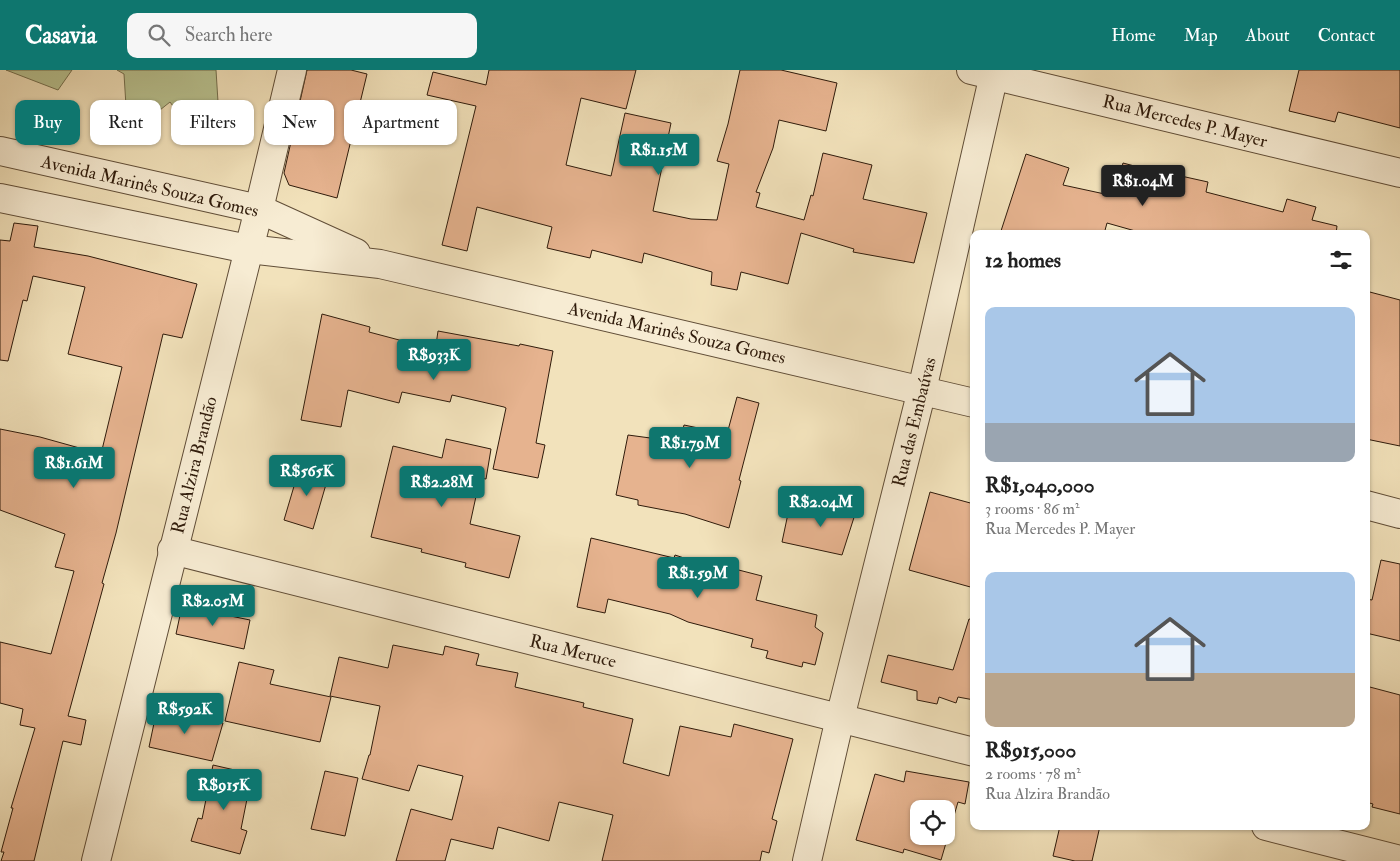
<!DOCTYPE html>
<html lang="en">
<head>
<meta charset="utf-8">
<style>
  :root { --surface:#fff; --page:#f6f6f6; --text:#222; --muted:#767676; --accent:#0f766e }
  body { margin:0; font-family:"IM FELL Double Pica",serif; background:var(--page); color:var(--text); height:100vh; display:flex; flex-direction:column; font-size:19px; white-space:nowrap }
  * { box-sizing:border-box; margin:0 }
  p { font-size:16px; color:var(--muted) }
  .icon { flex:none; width:28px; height:28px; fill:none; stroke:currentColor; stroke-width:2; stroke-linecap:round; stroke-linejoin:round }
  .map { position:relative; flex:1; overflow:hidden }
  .sheet { position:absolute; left:970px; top:160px; width:400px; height:600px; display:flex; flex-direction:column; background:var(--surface); border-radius:10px; box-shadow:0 1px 4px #0004 }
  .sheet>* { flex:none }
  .top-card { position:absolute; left:15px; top:30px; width:475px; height:45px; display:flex; gap:10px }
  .buttons { position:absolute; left:910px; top:730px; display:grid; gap:10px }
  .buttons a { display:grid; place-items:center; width:45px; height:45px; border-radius:10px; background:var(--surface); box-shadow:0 1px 4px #0004; font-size:25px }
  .price { position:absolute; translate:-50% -42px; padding:0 11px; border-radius:5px; background:var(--accent); color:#fff; font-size:16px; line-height:32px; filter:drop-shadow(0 1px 2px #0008) }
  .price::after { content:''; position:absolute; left:50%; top:30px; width:15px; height:11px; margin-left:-8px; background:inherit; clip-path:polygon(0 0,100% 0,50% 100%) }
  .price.current { background:#222; color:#fff }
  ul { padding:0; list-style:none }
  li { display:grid; align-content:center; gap:10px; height:265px; padding:0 15px }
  li span { display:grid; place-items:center; height:155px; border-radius:10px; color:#555 }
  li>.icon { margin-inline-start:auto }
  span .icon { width:90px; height:90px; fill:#fffc; stroke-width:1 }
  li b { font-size:21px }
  h2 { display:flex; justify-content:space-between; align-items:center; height:60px; padding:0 15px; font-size:21px }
  .pill { padding:0 18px; border-radius:10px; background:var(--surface); box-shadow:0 1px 4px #0004; font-size:18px; line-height:45px }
  .pill.current { background:var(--accent); color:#fff }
  header { display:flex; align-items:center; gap:30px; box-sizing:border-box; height:70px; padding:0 25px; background:var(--accent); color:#fff }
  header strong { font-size:24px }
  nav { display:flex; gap:28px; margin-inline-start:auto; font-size:18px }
  .search { width:350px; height:45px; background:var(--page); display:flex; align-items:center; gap:12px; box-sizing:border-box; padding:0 18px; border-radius:10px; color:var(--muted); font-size:19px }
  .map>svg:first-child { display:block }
  .green { fill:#b9c391; stroke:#746f4e }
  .building { fill:#e6b38f; stroke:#2f1b0b; fill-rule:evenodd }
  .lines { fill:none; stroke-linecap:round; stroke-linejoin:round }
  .minor-casing { stroke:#604d37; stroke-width:30 }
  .minor { stroke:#f7ecd3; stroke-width:28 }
  .labels { text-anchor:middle; stroke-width:5; stroke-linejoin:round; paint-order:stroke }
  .street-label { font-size:18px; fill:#2f1b0b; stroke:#f7ecd3 }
</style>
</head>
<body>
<header>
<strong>Casavia</strong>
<div class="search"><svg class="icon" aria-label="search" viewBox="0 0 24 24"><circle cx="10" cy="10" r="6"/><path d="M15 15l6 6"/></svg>Search here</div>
<nav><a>Home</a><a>Map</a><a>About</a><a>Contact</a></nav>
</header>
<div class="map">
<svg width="1400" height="791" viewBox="0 0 1400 791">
  <rect width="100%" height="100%" fill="#f2e2bb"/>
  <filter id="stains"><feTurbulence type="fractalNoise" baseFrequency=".004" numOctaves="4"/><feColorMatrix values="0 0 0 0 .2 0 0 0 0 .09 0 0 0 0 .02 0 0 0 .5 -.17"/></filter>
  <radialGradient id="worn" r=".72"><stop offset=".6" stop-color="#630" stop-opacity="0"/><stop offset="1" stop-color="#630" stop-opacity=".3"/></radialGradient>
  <!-- green -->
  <g class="green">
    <polygon points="6,0 72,0 58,20"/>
    <polygon points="117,0 216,0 219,48 186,54 170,32 150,48 145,73 114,66 126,36 124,4"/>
  </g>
  <!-- building -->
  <g class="building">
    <polygon points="307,0 351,0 367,4 337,128 289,115 284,103"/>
    <polygon points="489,0 636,0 626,39 581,28 566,95 611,106 625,43 671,53 653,141 691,149 717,150 729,94 717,91 728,54 740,0 781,0 837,13 826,61 779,50 773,78 756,122 760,123 756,137 804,150 811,125 813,126 823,83 872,95 863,129 927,143 914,193 853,182 854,179 801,163 788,214 741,202 737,220 711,215 712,202 644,183 642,193 592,180 590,188 547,178 552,157 477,137 467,181 442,175 476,36 427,25 433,2 486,15"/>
    <polygon points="1299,0 1400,0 1400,58 1338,42 1335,52 1289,41"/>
    <polygon points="1026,84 1069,98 1063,115 1114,126 1123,93 1172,106 1172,104 1208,112 1206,122 1283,142 1287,129 1316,137 1312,150 1337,156 1336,164 1146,164 1107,153 1104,164 1000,164"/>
    <polygon points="14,153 38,156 34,177 88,186 197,214 182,268 163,264 116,463 102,513 104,514 68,646 86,650 81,675 63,671 34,791 1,791 4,782 1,782 13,738 11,738 35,658 20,655 23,639 0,633 0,572 51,584 74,501 55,497 65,464 0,440 0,359 40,367 101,384 122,297 68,284 85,217 33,206 27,231 23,230 8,291 0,290 0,170 10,171"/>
    <polygon points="1366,221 1400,230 1400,376 1366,369"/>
    <polygon points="322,244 370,257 369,262 418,275 419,271 436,275 438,261 519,276 520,274 553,281 536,373 545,375 538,408 493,399 506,338 504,337 452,325 450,332 402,322 399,333 348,320 341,357 301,350"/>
    <polygon points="737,327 759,333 739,410 741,411 729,458 685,444 638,435 638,430 616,425 628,365 680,372 684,355 727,364"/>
    <polygon points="446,369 491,379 486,409 480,408 470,454 520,466 509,508 465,497 466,493 421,482 422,479 371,467 393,376 442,388"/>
    <polygon points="300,396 329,404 313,459 284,450"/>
    <polygon points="930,422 974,434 974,518 909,500"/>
    <polygon points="823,429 857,438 842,485 782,472 789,439 819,447"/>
    <polygon points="591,468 674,488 675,485 726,502 727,497 762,506 756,530 817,545 815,557 823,563 815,595 803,592 802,597 766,588 768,581 751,577 753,569 688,552 670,544 608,529 605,543 577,537"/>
    <polygon points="1381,490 1400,494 1400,571 1366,563 1366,529 1372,530"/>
    <polygon points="182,536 250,550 244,579 176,564"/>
    <polygon points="969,549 974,550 974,630 958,627 956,633 939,627 937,634 917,630 917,621 881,612 888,585 953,600"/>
    <polygon points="393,575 443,585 445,576 479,584 476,595 518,603 515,617 584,633 583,637 633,649 623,693 669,706 680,656 731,667 734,654 793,669 772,749 777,751 769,783 762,781 760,791 602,791 613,745 559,732 549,771 498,757 493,779 451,769 445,791 396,791 411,739 452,750 463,706 418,695 409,721 362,709 369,685 370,685 380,636 330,626 339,587 388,598"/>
    <polygon points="239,592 274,600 270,614 331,627 320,672 225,651"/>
    <polygon points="1366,616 1400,625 1400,744 1372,737 1373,734 1366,732"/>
    <polygon points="157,639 223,653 212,691 149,677"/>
    <polygon points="213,695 252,704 241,759 247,761 240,784 191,771 198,748 202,749"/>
    <polygon points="325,701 358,708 345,766 311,759"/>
    <path d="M906 701 969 712 965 734 958 732 941 790 904 779 903 783 856 770 875 704 904 712ZM919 739H946V766H919Z"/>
    <polygon points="1060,756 1100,756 1092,791 1075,791 1053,786"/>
  </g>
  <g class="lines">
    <!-- minor casing -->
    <g class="minor-casing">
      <g id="minor">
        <polyline points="971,0 1400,103"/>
        <polyline points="0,81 259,139 356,183"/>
        <polyline points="0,128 248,179 380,194 974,333"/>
        <polyline points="1366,435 1400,444"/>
        <polyline points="172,480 974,682"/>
        <polyline points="1266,756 1400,790"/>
        <polyline points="96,791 259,139 292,0"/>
        <polyline points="807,791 840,648 922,320 995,0"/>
      </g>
    </g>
    <!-- minor -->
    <use href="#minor" class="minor"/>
  </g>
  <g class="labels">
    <!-- street labels -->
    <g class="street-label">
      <text transform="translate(1185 51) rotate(14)" y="6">Rua Mercedes P. Mayer</text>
      <text transform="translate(150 116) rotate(13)" y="6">Avenida Marinês Souza Gomes</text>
      <text transform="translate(677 263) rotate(13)" y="6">Avenida Marinês Souza Gomes</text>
      <text transform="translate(914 352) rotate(-76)" y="6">Rua das Embaúvas</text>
      <text transform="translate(194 395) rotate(-76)" y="6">Rua Alzira Brandão</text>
      <text transform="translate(573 581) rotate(14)" y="6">Rua Meruce</text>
    </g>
  </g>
  <rect width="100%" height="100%" filter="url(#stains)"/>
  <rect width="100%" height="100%" fill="url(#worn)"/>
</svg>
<div class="buttons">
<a><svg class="icon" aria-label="locate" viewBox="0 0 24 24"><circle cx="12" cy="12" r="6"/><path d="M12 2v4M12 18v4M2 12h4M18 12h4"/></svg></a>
</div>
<b class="price" style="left:659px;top:106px">R$1.15M</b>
<b class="price current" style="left:1143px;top:137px">R$1.04M</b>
<b class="price" style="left:434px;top:311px">R$933K</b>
<b class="price" style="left:690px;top:399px">R$1.79M</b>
<b class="price" style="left:74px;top:419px">R$1.61M</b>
<b class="price" style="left:307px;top:427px">R$565K</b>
<b class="price" style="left:442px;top:438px">R$2.28M</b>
<b class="price" style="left:821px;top:458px">R$2.04M</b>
<b class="price" style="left:698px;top:529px">R$1.59M</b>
<b class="price" style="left:213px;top:557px">R$2.05M</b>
<b class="price" style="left:185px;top:665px">R$592K</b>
<b class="price" style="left:224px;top:741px">R$915K</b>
<div class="top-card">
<a class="pill current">Buy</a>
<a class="pill">Rent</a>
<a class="pill">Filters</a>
<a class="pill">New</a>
<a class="pill">Apartment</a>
</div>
<section class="sheet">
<h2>12 homes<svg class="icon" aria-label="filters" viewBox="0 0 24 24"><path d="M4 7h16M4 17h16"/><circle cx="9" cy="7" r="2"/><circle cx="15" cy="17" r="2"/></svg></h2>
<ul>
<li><span style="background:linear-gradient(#a9c7e8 75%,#9aa5b1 0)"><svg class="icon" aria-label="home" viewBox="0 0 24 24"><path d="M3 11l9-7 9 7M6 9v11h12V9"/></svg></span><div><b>R$1,040,000</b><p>3 rooms · 86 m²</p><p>Rua Mercedes P. Mayer</p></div></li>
<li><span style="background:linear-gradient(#a9c7e8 65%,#b9a48a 0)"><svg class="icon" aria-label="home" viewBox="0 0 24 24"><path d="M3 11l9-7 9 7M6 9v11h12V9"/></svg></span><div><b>R$915,000</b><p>2 rooms · 78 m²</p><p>Rua Alzira Brandão</p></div></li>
</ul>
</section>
</div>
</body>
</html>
